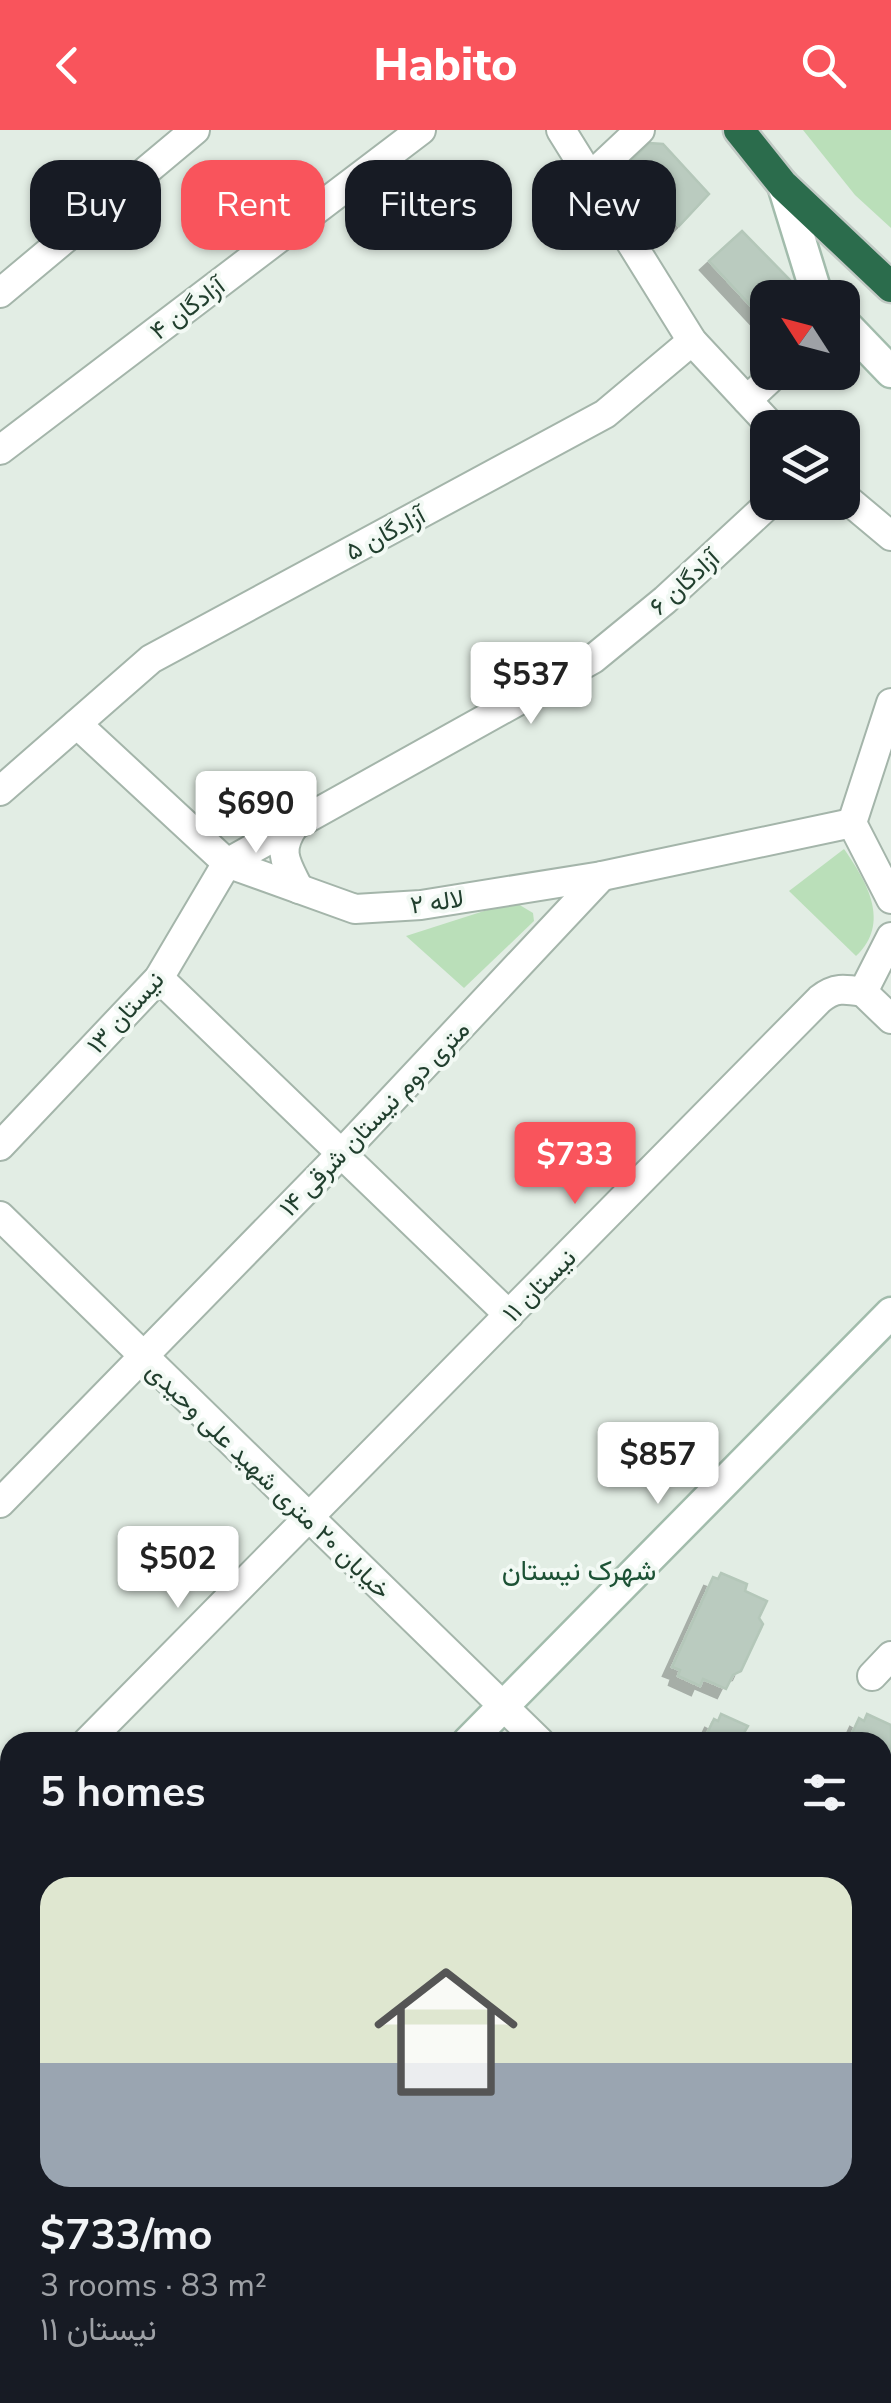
<!DOCTYPE html>
<html lang="en">
<head>
<meta charset="utf-8">
<style>
  :root { --surface:#171b24; --page:#242831; --text:#f1f3f6; --muted:#9ea1a6; --accent:#f9545c }
  body { margin:0; font-family:"Nunito Sans",Vazirmatn,sans-serif; background:var(--page); color:var(--text); height:100vh; display:flex; flex-direction:column; font-size:38px; white-space:nowrap }
  * { box-sizing:border-box; margin:0 }
  p { font-size:32px; color:var(--muted) }
  .icon { flex:none; width:55px; height:55px; fill:none; stroke:currentColor; stroke-width:2; stroke-linecap:round; stroke-linejoin:round }
  .map { position:relative; flex:1; overflow:hidden }
  .details { position:absolute; left:0px; top:1602px; width:892px; height:672px; display:flex; flex-direction:column; background:var(--surface); border-radius:30px 30px 0 0; box-shadow:0 2px 8px #0004 }
  .details>* { flex:none }
  .top-card { position:absolute; left:30px; top:30px; width:832px; height:90px; display:flex; gap:20px }
  .needle { width:65px; rotate:306deg }
  .tools { position:absolute; left:750px; top:150px; display:grid; gap:20px }
  .tools a { display:grid; place-items:center; width:110px; height:110px; border-radius:20px; background:var(--surface); box-shadow:0 2px 8px #0004; font-size:50px }
  .price { position:absolute; translate:-50% -85px; padding:0 22px; border-radius:10px; background:#fff; color:#222; font-size:32px; line-height:65px; filter:drop-shadow(0 2px 5px #0008) }
  .price::after { content:''; position:absolute; left:50%; top:60px; width:30px; height:22px; margin-left:-15px; background:inherit; clip-path:polygon(0 0,100% 0,50% 100%) }
  .price.current { background:var(--accent); color:#fff }
  ul { padding:0; list-style:none }
  li { display:grid; align-content:center; gap:20px; height:530px; padding:0 40px }
  li span { display:grid; place-items:center; height:310px; border-radius:30px; color:#555 }
  li>.icon { margin-inline-start:auto }
  span .icon { width:180px; height:180px; fill:#fffc; stroke-width:1 }
  li b { font-size:42px }
  h2 { display:flex; justify-content:space-between; align-items:center; height:120px; padding:0 40px; font-size:42px }
  .tag { padding:0 35px; border-radius:30px; background:var(--surface); box-shadow:0 2px 8px #0004; font-size:35px; line-height:90px }
  .tag.current { background:var(--accent); color:#fff }
  header { display:flex; justify-content:space-between; align-items:center; height:130px; padding:0 40px; background:var(--accent); color:#fff; font-size:45px; font-weight:800 }
  .map>svg:first-child { display:block }
  .green { fill:#badfb9 }
  .building { fill:#bacbbf; stroke:#b4c7b9; stroke-width:2.5; filter:url(#shadow) }
  .lines { fill:none; stroke-linecap:round; stroke-linejoin:round }
  .lane-casing { stroke:#a4b5aa; stroke-width:19 }
  .street-casing { stroke:#a4b5aa; stroke-width:32 }
  .secondary-casing { stroke:#a2bcac; stroke-width:35 }
  .highway-casing { stroke:#c1c9c4; stroke-width:35 }
  .lane { stroke:#fff; stroke-width:14 }
  .street { stroke:#fff; stroke-width:28 }
  .secondary { stroke:#fff; stroke-width:30 }
  .highway { stroke:#2b6c4c; stroke-width:30 }
  .labels { text-anchor:middle; stroke-width:8; stroke-linejoin:round; paint-order:stroke }
  .street-label { font-size:25px; fill:#213f2e; stroke:#f2f9f4 }
  .neighbourhood-label { font-size:28px; fill:#1c5235; stroke:#f2f9f4 }
</style>
</head>
<body>
<header><svg class="icon" aria-label="back" viewBox="0 0 24 24"><path d="M15 5l-7 7 7 7"/></svg>Habito<svg class="icon" aria-label="search" viewBox="0 0 24 24"><circle cx="10" cy="10" r="6"/><path d="M15 15l6 6"/></svg></header>
<div class="map">
<svg width="891" height="2273" viewBox="0 0 891 2273">
  <defs>
    <filter id="shadow"><feDropShadow dx="-9" dy="9" stdDeviation="0" flood-color="#0004"/></filter>
  </defs>
  <rect width="100%" height="100%" fill="#e2ede4"/>
  <!-- green -->
  <g class="green">
    <polygon points="803,0 891,0 891,98 855,65"/>
    <path d="M844 719C867 752 891 793 856 826L789 761Z"/>
    <polygon points="509,773 518,774 533,783 534,791 464,858 406,806"/>
    <polygon points="883,1958 891,1966 891,2273 332,2273 339,2265 882,2265"/>
  </g>
  <!-- building -->
  <g class="building">
    <polygon points="649,13 663,14 709,64 679,96 620,42"/>
    <polygon points="742,101 792,152 793,168 768,168 766,192 709,131"/>
    <polygon points="721,1443 747,1454 745,1461 767,1471 759,1488 763,1494 741,1541 733,1545 726,1559 703,1549 700,1556 678,1546 680,1540 672,1537 713,1447 718,1449"/>
    <polygon points="721,1584 748,1596 744,1603 766,1612 703,1612 714,1589 718,1591"/>
    <polygon points="867,1584 891,1595 891,1673 882,1684 882,1612 848,1612 859,1588 864,1591"/>
    <polygon points="882,1726 891,1730 888,1737 891,1803 882,1817"/>
  </g>
  <g class="lines">
    <!-- lane casing -->
    <g class="lane-casing">
      <g id="lane">
        <polyline points="882,2008 891,2016"/>
        <polyline points="405,2265 423,2273"/>
        <polyline points="380,2273 388,2265"/>
      </g>
    </g>
    <!-- street casing -->
    <g class="street-casing">
      <g id="street">
        <polyline points="561,0 692,211 773,298"/>
        <polyline points="590,47 640,0"/>
        <polyline points="0,163 195,0"/>
        <polyline points="747,270 777,242"/>
        <polyline points="0,320 421,0"/>
        <polyline points="842,365 891,406"/>
        <polyline points="77,594 227,733 355,779 421,775 602,746 852,693"/>
        <polyline points="0,661 151,529 605,284 692,211"/>
        <polyline points="852,693 891,573"/>
        <polyline points="852,693 891,769"/>
        <path d="M294 696C276 722 287 734 299 759"/>
        <polyline points="159,848 509,1185"/>
        <polyline points="863,862 891,889"/>
        <polyline points="0,1016 159,848 227,733 593,529 665,470 771,372"/>
        <polyline points="0,1086 540,1612"/>
        <polyline points="0,1373 341,1024 602,746"/>
        <polyline points="872,1546 891,1526"/>
        <path d="M87 1612 820 869C835 857 845 859 863 862L891 807"/>
        <polyline points="0,1699 10,1689"/>
        <polyline points="882,1865 891,1857"/>
        <polyline points="882,1930 891,1938"/>
        <polyline points="286,2273 294,2265"/>
      </g>
    </g>
    <!-- secondary casing -->
    <g class="secondary-casing">
      <g id="secondary">
        <polyline points="783,55 816,162 821,168"/>
        <polyline points="842,191 891,242"/>
        <polyline points="468,1612 891,1183"/>
        <polyline points="0,2088 10,2078"/>
      </g>
    </g>
    <!-- highway casing -->
    <g class="highway-casing">
      <polyline id="highway" points="739,0 783,55 891,157"/>
    </g>
    <!-- lane -->
    <use href="#lane" class="lane"/>
    <!-- street -->
    <use href="#street" class="street"/>
    <!-- secondary -->
    <use href="#secondary" class="secondary"/>
    <!-- highway -->
    <use href="#highway" class="highway"/>
  </g>
  <g class="labels">
    <!-- street labels -->
    <g class="street-label">
      <text transform="translate(187 178) rotate(-37)" y="9">آزادگان ۴</text>
      <text transform="translate(385 403) rotate(-28)" y="9">آزادگان ۵</text>
      <text transform="translate(684 452) rotate(-42)" y="9">آزادگان ۶</text>
      <text transform="translate(437 771) rotate(-8)" y="9">لاله ۲</text>
      <text transform="translate(125 882) rotate(-48)" y="9">نیستان ۱۳</text>
      <text transform="translate(374 988) rotate(-46)" y="9">۱۴ متری دوم نیستان شرقی</text>
      <text transform="translate(539 1155) rotate(-45)" y="9">نیستان ۱۱</text>
      <text transform="translate(269 1350) rotate(44)" y="9">خیابان ۲۰ متری شهید علی وحیدی</text>
    </g>
    <!-- neighbourhood labels -->
    <g class="neighbourhood-label">
      <text x="579" y="1450">شهرک نیستان</text>
    </g>
  </g>
</svg>
<div class="tools">
<a><svg class="needle" viewBox="-14 -14 28 28"><path d="M0-13l5 13h-10z" fill="#e53935"/><path d="M0 13l5-13h-10z" fill="#9ea1a6"/></svg></a>
<a><svg class="icon" aria-label="layers" viewBox="0 0 24 24"><path d="M12 4l9 5-9 5-9-5zM3 14l9 5 9-5"/></svg></a>
</div>
<b class="price" style="left:531px;top:597px">$537</b>
<b class="price" style="left:256px;top:726px">$690</b>
<b class="price current" style="left:575px;top:1077px">$733</b>
<b class="price" style="left:658px;top:1377px">$857</b>
<b class="price" style="left:178px;top:1481px">$502</b>
<div class="top-card">
<a class="tag">Buy</a>
<a class="tag current">Rent</a>
<a class="tag">Filters</a>
<a class="tag">New</a>
</div>
<section class="details">
<h2>5 homes<svg class="icon" aria-label="filters" viewBox="0 0 24 24"><path d="M4 7h16M4 17h16"/><circle cx="9" cy="7" r="2"/><circle cx="15" cy="17" r="2"/></svg></h2>
<ul>
<li><span style="background:linear-gradient(#dfe7d0 60%,#9aa5b1 0)"><svg class="icon" aria-label="home" viewBox="0 0 24 24"><path d="M3 11l9-7 9 7M6 9v11h12V9"/></svg></span><div><b>$733/mo</b><p>3 rooms · 83 m²</p><p>نیستان ۱۱</p></div></li>
</ul>
</section>
</div>
</body>
</html>
